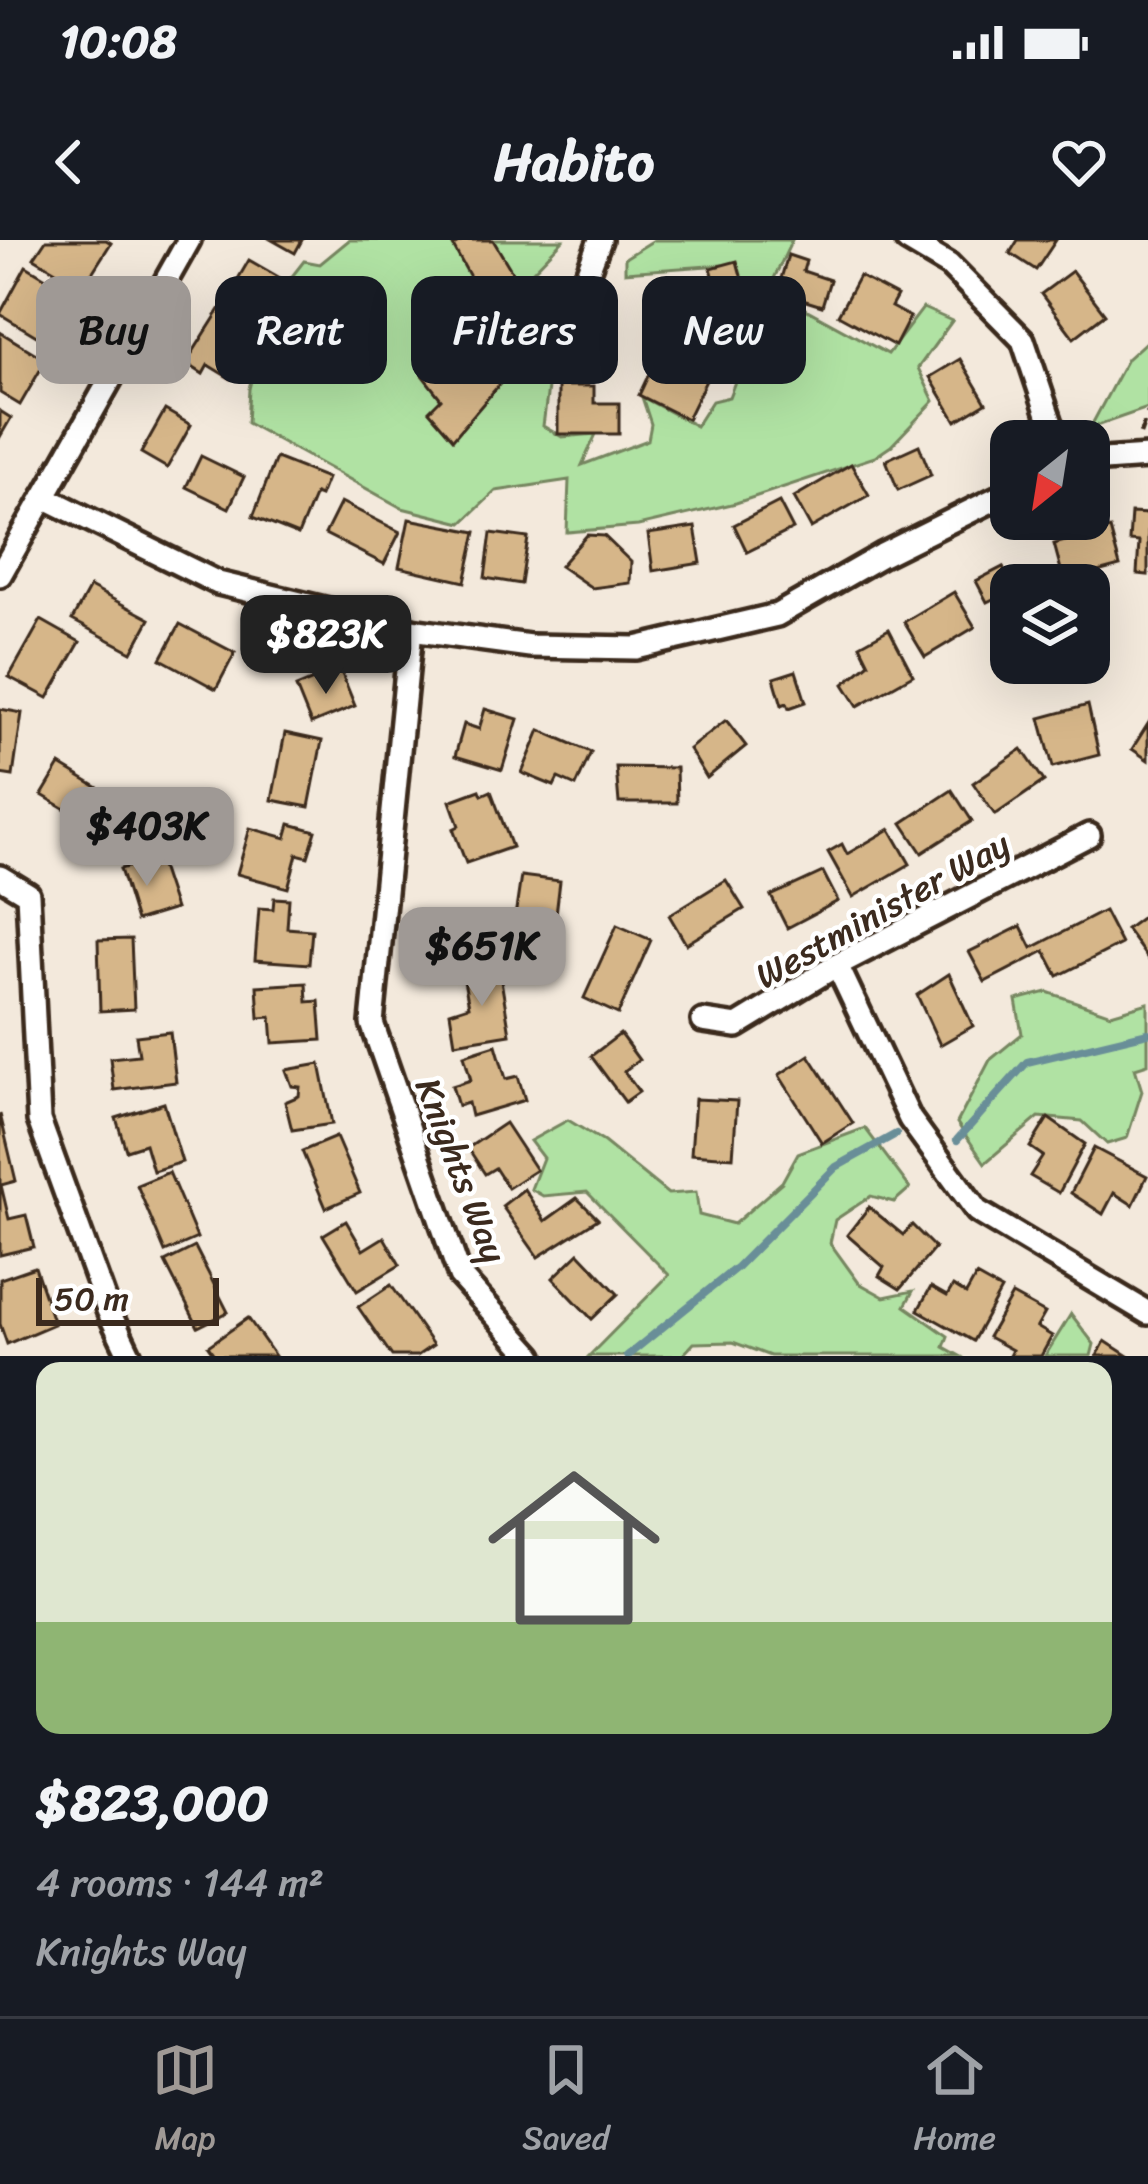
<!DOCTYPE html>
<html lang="en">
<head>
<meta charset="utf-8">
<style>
  :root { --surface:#171b24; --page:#242831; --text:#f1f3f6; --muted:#9ea1a6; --line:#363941; --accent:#9f9995 }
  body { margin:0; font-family:Sriracha,sans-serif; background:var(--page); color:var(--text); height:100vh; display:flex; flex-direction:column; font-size:45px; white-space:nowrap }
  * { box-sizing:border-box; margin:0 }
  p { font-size:39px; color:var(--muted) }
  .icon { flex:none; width:66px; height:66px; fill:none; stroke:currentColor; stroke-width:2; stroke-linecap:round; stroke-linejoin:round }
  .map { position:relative; height:1116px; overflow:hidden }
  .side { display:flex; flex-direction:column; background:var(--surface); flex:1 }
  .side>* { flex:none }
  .banner { position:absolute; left:36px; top:36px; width:1077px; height:108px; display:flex; gap:24px }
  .needle { width:78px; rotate:210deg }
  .buttons { position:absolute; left:990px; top:180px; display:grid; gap:24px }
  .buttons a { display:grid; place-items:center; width:120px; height:120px; border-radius:24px; background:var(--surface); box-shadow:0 12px 48px #0002; font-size:60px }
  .scale { position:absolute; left:36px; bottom:30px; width:183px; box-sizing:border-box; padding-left:12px; border:6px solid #3b2a1e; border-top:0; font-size:33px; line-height:42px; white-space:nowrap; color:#3b2a1e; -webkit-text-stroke:9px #fff; paint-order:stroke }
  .price { position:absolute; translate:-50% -102px; padding:0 27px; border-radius:24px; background:var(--accent); color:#111; font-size:39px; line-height:78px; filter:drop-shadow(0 3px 6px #0008) }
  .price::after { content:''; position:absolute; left:50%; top:72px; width:36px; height:27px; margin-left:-18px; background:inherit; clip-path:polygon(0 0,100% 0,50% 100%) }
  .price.active { background:#222; color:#fff }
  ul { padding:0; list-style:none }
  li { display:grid; align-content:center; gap:24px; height:636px; padding:0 36px }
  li+li { border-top:3px solid var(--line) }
  li span { display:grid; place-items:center; height:372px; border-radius:24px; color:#555 }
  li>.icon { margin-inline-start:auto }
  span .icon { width:216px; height:216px; fill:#fffc; stroke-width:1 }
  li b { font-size:51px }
  .tag { padding:0 42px; border-radius:24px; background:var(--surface); box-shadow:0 12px 48px #0002; font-size:42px; line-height:108px }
  .tag.active { background:var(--accent); color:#111 }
  .status { display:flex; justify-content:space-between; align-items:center; height:84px; padding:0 60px; background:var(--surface); direction:ltr }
  .status svg { height:33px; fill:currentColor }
  header { display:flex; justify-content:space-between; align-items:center; height:156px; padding:0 36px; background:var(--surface); font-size:54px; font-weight:700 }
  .tab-bar { display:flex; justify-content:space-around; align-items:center; height:168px; border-top:3px solid var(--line); background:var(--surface); font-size:33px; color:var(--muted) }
  .tab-bar a { display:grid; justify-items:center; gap:6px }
  .tab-bar .active { color:var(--accent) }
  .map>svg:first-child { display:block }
  .green { fill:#b0e2a3; stroke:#768660; stroke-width:3 }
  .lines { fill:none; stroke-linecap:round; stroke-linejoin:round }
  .stream { stroke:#698e98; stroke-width:8 }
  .building { fill:#d6b689; stroke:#3b2a1e; stroke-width:3 }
  .minor-casing { stroke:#3b2a1e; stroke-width:30 }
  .path { stroke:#3b2a1e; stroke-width:4.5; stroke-dasharray:12 9; stroke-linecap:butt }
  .minor { stroke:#fff; stroke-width:21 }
  .labels { text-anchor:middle; stroke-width:9; stroke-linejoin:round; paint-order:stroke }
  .street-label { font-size:36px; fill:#3b2a1e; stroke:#fff }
</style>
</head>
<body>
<div class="status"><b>10:08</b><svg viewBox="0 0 49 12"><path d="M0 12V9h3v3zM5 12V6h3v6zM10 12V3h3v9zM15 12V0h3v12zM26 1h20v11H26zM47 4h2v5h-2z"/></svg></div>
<header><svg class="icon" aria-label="back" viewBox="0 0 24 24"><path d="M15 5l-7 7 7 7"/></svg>Habito<svg class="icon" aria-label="heart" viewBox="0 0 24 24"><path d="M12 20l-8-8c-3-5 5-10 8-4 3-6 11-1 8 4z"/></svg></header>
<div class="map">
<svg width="1148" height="1116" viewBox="0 0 1148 1116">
  <rect width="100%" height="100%" fill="#f3e9dc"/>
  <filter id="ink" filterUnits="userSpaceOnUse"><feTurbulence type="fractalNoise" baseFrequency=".00833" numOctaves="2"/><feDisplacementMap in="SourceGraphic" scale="24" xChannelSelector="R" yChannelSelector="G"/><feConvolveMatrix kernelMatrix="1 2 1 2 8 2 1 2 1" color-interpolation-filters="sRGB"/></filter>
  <g filter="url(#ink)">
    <!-- green -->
    <g class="green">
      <polygon points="349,0 563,0 532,32 523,73 576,120 549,140 543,186 562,197 596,194 582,225 648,200 651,184 642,157 696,186 712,161 729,157 758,82 746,54 722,25 625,32 625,18 654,0 792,0 769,49 888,114 923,68 952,81 918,128 934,161 891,206 875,217 736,263 638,286 567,292 569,240 496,251 462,283 402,268 247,183 249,149 264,85 275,58 304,21 320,24"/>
      <polygon points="1148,100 1148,168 1090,188 1127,119"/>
      <polygon points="1047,752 1111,774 1148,763 1148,824 1135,828 1142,851 1127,898 1107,904 1082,881 1039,877 985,923 957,883 990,820 1022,794 1016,760"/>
      <polygon points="568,880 604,902 668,954 696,952 699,975 734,984 782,942 798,913 865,888 910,948 894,962 871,956 835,980 830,1003 859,1043 884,1057 913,1051 905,1066 948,1096 944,1107 960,1116 770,1116 733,1102 694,1103 682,1116 589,1116 669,1035 587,952 543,956 531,949 543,918 530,901"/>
      <polygon points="1071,1074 1094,1104 1091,1116 1045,1116"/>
    </g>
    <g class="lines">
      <!-- stream -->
      <g class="stream">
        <polyline points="957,900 1027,822 1148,793"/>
        <polyline points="627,1116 737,1027 836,927 896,894"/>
      </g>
    </g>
    <!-- building -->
    <g class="building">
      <polygon points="46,0 106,0 111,3 83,47 34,18"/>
      <polygon points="272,0 302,0 295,13"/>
      <polygon points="465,0 493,0 514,35 481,57 453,6"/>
      <polygon points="1018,0 1056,0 1036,30 1010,13"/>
      <polygon points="788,15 806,21 803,31 830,40 822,66 777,52"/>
      <polygon points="249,20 282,39 264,71 231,51"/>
      <polygon points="737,21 746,54 720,61 711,28"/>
      <polygon points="26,26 81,59 53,106 0,74"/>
      <polygon points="1072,31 1105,74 1074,98 1041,54"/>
      <polygon points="859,36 897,56 891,67 910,77 895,106 838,75"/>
      <polygon points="226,60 241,69 233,82 258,97 231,139 208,125 203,134 186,123"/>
      <polygon points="0,92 46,120 20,165 0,153"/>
      <polygon points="690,92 722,108 687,179 639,155 655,121 672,130"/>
      <polygon points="448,110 466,129 481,116 504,139 453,199 429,171 441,159 422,135"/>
      <polygon points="960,119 986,163 956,181 930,137"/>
      <polygon points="558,146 594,146 594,163 619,163 619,194 558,194"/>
      <polygon points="165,170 191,185 167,228 141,213"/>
      <polygon points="0,171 11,178 0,197"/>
      <polygon points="919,205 931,235 898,250 886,220"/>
      <polygon points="201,216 244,237 229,268 186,247"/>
      <polygon points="276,218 327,238 320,256 315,254 298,295 253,277"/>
      <polygon points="851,224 869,255 811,288 794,257"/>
      <polygon points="341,262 400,292 384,324 325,294"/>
      <polygon points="779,262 793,289 747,312 734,285"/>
      <polygon points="1131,273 1148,274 1148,335 1137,334 1139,302 1129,301"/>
      <polygon points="409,279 476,292 465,342 399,327"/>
      <polygon points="695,287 701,323 653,331 648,294"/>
      <polygon points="1110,289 1120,326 1064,341 1054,304"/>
      <polygon points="491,293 528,298 521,344 485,338"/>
      <polygon points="587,295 604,296 631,322 630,343 592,348 560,326"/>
      <polygon points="1003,327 1011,350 987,362 976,341"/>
      <polygon points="90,347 150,379 132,412 72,380"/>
      <polygon points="954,352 975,387 925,417 904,382"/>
      <polygon points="41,380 80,402 48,458 9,437"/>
      <polygon points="180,384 235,413 216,449 161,419"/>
      <polygon points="889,389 913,435 858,466 844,444 869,423 860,405"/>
      <polygon points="340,429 355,466 311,484 296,447"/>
      <polygon points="796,431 806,462 789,468 787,463 782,465 774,438"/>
      <polygon points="1088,465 1099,515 1053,527 1040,478"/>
      <polygon points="0,469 22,473 13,536 0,534"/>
      <polygon points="485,469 518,479 502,530 455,516 464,484 479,489"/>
      <polygon points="726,480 746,506 707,538 689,509"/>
      <polygon points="1148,484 1148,520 1132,509"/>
      <polygon points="540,490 591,512 576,546 558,538 554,546 522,533"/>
      <polygon points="285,493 322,501 309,567 272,560"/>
      <polygon points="1022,509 1044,541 995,575 973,543"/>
      <polygon points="60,525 118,560 99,589 42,555"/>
      <polygon points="616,527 676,528 677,563 619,563"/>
      <polygon points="480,550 482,555 491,551 512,607 466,623 453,589 459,586 450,561"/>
      <polygon points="952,550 972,581 922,613 902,583"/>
      <polygon points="290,584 316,591 308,617 297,614 288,648 237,634 250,588 286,598"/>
      <polygon points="890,589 910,624 853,657 828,612 842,604 847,614"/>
      <polygon points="158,618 175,669 136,681 120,629"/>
      <polygon points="823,632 838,661 787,688 771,656"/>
      <polygon points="521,636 560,641 552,708 511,704"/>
      <polygon points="726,640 744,669 686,704 669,675"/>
      <polygon points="274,658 289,659 287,688 312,690 309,724 255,720 259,668 273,669"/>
      <polygon points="1104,671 1121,704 1058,736 1045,711 985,742 969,712 1021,686 1032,708"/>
      <polygon points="1148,673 1148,719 1126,689"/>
      <polygon points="617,685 651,700 618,774 584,758"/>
      <polygon points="131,699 134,769 100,771 98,700"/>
      <polygon points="499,728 510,794 455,803 450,772 469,766 463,736"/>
      <polygon points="949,734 973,786 940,805 917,755"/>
      <polygon points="306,743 307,762 319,761 322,800 273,803 271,777 259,778 257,746"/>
      <polygon points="170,792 176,842 114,850 110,818 139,815 136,796"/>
      <polygon points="620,794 639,820 624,831 639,852 625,862 591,816"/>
      <polygon points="496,805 506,839 518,836 525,860 471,876 468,863 458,866 452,846 471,840 464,815"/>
      <polygon points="809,815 853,883 822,903 779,835"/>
      <polygon points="320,824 332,884 292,890 285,862 299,856 300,847 292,846 286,830"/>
      <polygon points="695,859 737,861 733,917 691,914"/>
      <polygon points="164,863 182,922 153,931 145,904 126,910 116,878"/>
      <polygon points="0,874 16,941 1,945 9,979 26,975 34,1007 0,1015"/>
      <polygon points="1048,878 1085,904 1059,953 1030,936 1043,916 1030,907"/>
      <polygon points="505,883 536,930 508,948 495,928 485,934 468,908"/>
      <polygon points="336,897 360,953 326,968 302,911"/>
      <polygon points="1094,908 1147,936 1133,965 1114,953 1103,974 1071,953"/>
      <polygon points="169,932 197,998 165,1012 137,945"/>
      <polygon points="524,949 545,981 577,958 598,979 538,1017 502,966"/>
      <polygon points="869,967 903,995 912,985 935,1008 900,1049 879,1036 884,1027 847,995"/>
      <polygon points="346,981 363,1010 384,997 400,1025 357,1051 323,995"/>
      <polygon points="195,1007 228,1072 198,1087 165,1022"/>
      <polygon points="579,1013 618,1054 592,1079 553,1038"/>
      <polygon points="35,1027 54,1084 7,1104 0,1084 0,1039"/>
      <polygon points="976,1036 1001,1050 973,1101 918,1070 931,1047 947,1056 953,1046 966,1054"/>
      <polygon points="391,1045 433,1105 417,1116 392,1116 358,1067"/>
      <polygon points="1012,1055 1045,1073 1037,1087 1052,1096 1041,1116 1009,1116 1012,1110 988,1097"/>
      <polygon points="248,1078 275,1116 215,1116 208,1106"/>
      <polygon points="1105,1101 1128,1116 1097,1116"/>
    </g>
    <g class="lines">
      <!-- minor casing -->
      <g class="minor-casing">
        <g id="minor">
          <polyline points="907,0 949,25 1023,100 1057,201"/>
          <polyline points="574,68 600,0"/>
          <polyline points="1089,221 1148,217"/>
          <polyline points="44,257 218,343 411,390 530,406 636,408 777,375 882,315 1011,251"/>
          <polyline points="0,335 189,0"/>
          <polyline points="411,390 372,783 460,1036 532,1116"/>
          <polyline points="0,637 28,654 39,880 108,1070 130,1116"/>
          <polyline points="837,725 910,879 977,971 1148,1073"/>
          <polyline points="703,781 737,786 837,725 1089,595"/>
        </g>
      </g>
      <!-- path -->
      <polyline class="path" points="1140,194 1148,172"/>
      <!-- minor -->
      <use href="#minor" class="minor"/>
    </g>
  </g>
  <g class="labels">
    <!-- street labels -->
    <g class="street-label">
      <text transform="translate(882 669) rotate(-29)" y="13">Westminister Way</text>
      <text transform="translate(462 930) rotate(69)" y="13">Knights Way</text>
    </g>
  </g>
</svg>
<div class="buttons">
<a><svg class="needle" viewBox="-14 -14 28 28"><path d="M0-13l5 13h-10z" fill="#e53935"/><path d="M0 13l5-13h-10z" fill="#9ea1a6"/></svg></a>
<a><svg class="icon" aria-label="layers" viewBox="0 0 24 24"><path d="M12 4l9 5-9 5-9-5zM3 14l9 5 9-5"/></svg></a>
</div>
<div class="scale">50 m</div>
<b class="price active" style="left:326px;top:457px">$823K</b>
<b class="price" style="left:147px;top:649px">$403K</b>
<b class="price" style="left:482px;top:769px">$651K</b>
<div class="banner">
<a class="tag active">Buy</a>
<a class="tag">Rent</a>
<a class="tag">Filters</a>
<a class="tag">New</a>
</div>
</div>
<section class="side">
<ul>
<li><span style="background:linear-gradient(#dfe7d0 70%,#8fb573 0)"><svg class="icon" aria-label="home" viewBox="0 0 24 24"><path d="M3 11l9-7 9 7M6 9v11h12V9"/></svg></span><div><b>$823,000</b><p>4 rooms · 144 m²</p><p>Knights Way</p></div></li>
</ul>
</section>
<nav class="tab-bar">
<a class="active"><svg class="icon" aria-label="map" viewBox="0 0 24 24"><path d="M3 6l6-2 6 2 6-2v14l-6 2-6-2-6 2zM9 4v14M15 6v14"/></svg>Map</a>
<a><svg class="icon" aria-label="saved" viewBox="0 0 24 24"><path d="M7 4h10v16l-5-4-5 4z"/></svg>Saved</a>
<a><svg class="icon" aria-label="home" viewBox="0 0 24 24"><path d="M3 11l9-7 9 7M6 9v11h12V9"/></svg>Home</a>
</nav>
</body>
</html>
